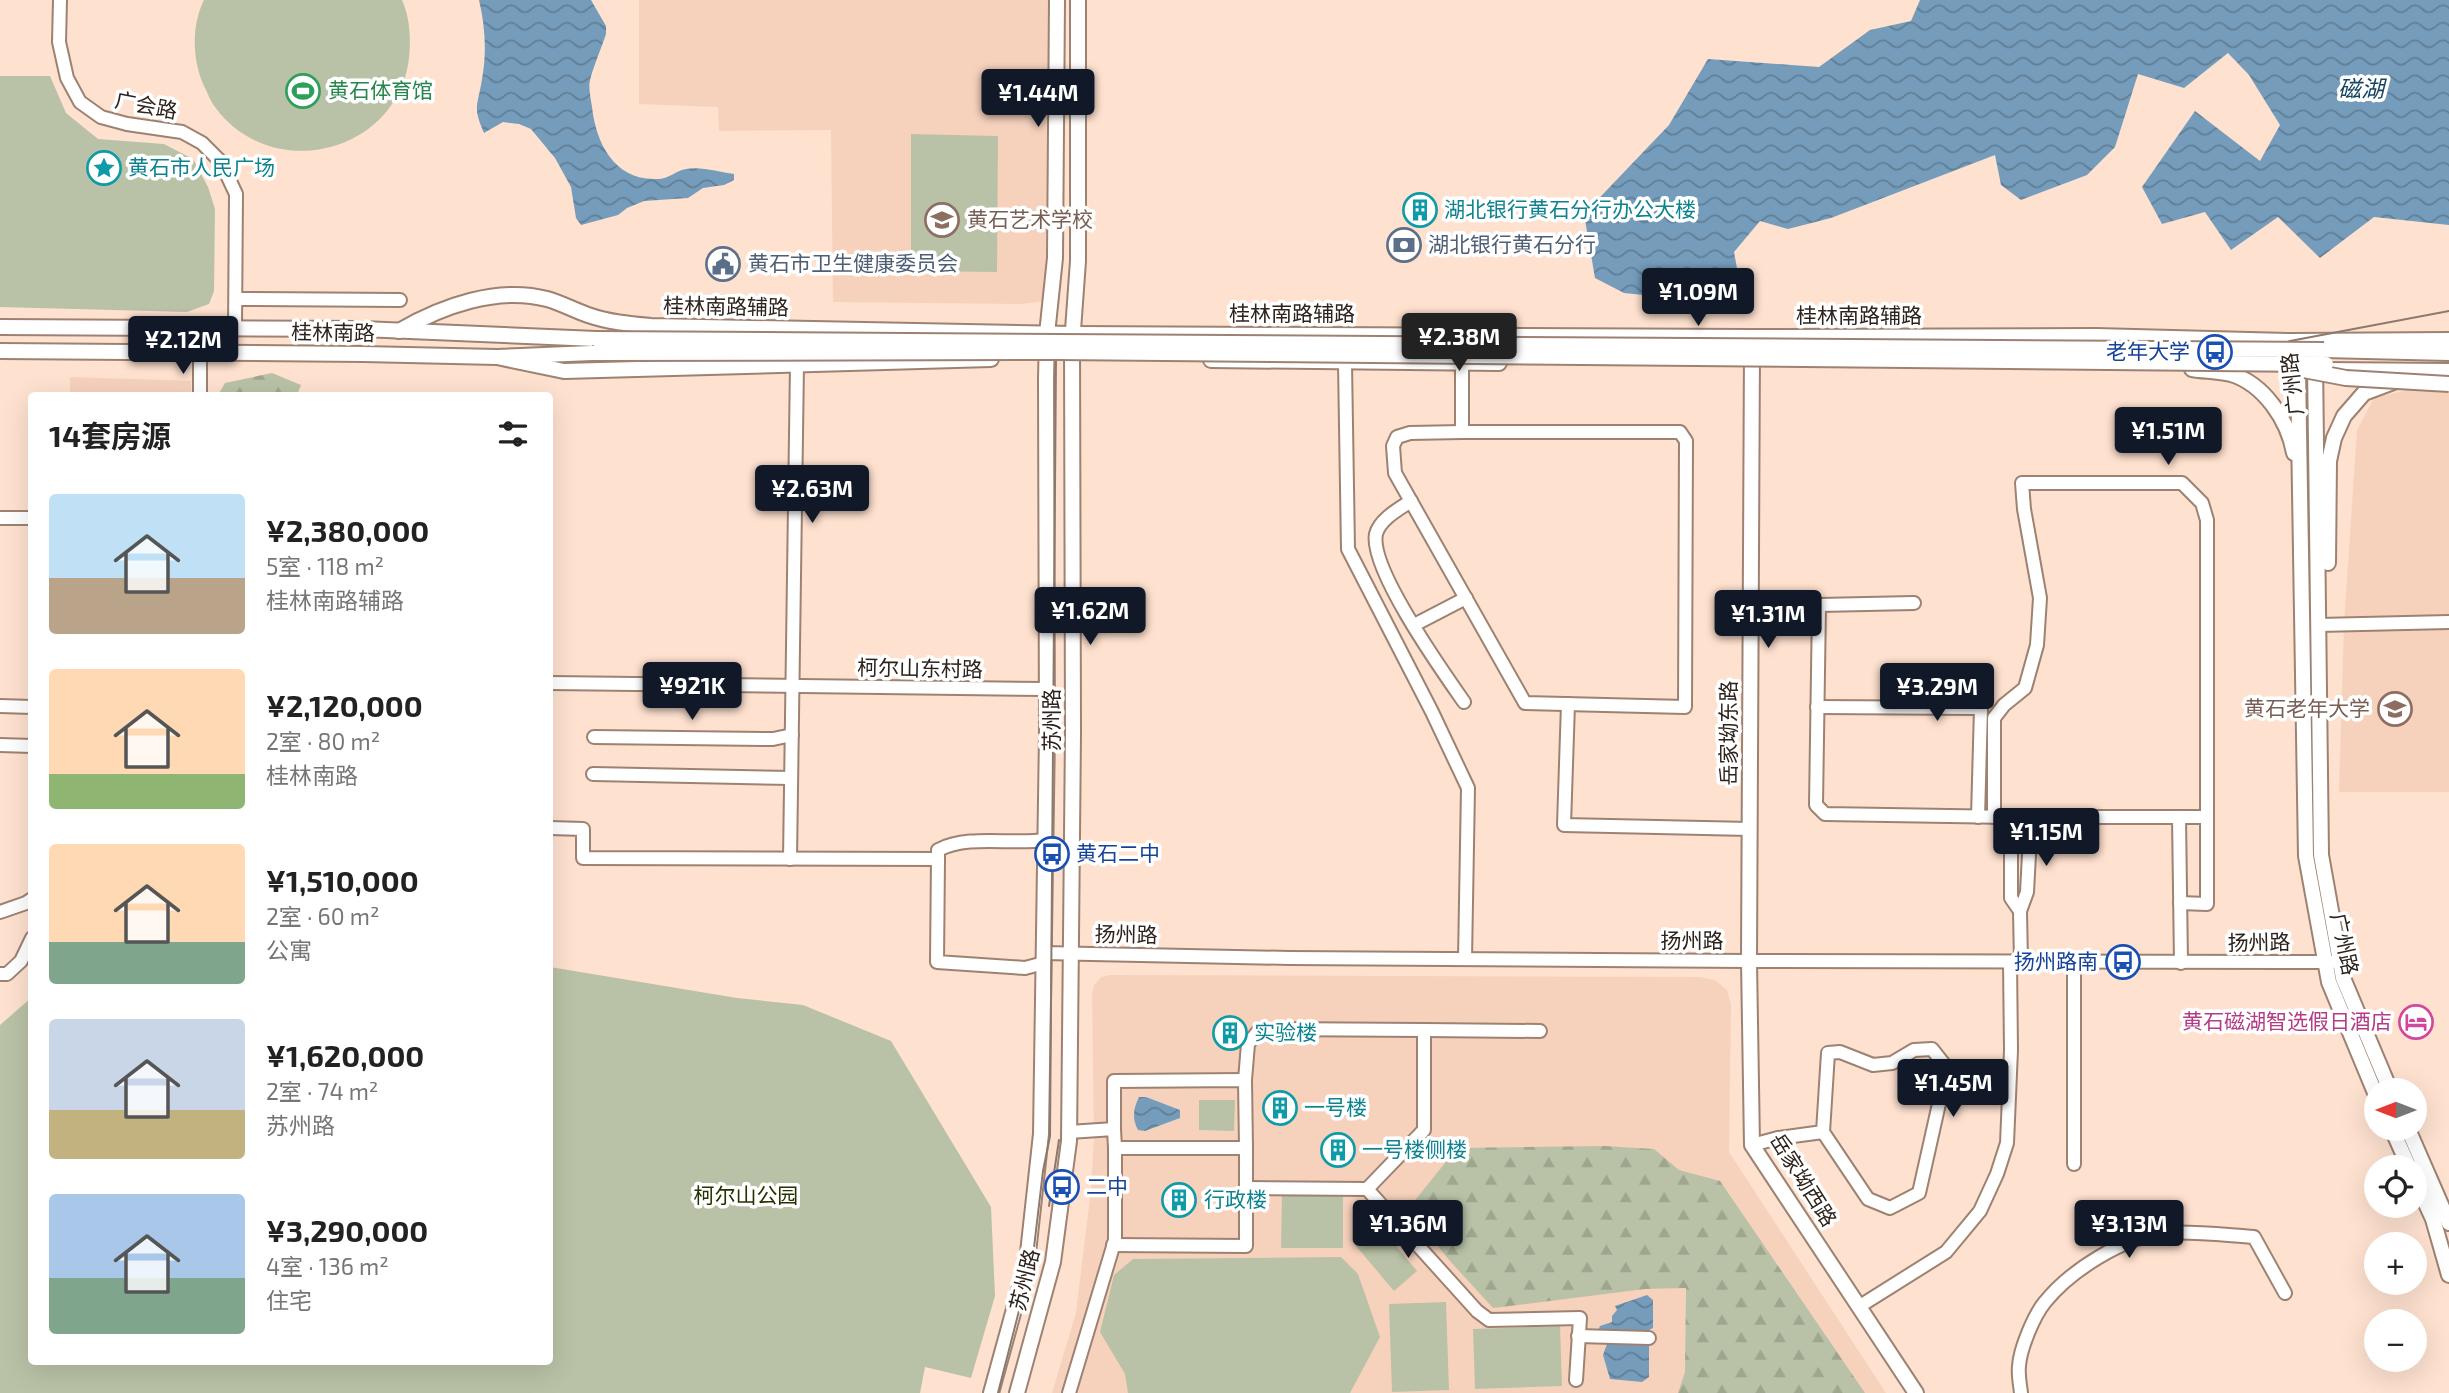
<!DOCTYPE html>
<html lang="zh">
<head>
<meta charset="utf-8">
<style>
  :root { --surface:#fff; --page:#f2f2f2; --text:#222; --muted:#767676; --accent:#111827 }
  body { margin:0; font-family:"Exo 2","Noto Sans SC",sans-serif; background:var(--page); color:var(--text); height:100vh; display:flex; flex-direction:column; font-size:26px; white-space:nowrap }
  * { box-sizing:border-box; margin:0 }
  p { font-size:23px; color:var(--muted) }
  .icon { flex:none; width:38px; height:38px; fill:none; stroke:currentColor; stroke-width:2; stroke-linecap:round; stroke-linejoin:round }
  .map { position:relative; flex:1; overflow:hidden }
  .panel { position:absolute; left:28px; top:392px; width:525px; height:973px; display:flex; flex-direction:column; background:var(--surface); border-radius:7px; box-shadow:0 7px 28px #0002 }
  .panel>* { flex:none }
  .needle { width:46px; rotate:270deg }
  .buttons { position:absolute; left:2364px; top:1078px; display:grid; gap:14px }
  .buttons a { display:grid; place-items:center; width:63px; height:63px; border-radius:50%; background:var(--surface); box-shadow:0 7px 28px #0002; font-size:35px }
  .price { position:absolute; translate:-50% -60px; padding:0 16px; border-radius:7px; background:var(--accent); color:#fff; font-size:23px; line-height:46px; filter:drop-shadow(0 2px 4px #0008) }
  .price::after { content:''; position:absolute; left:50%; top:42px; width:21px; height:16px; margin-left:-10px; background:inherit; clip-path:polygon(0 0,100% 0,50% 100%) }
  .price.current { background:#222; color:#fff }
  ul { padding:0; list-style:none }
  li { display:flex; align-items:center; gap:21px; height:175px; padding:0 21px }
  li span { display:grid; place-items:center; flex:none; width:196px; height:140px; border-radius:7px; color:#555 }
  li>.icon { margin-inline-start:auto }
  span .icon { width:84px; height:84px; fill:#fffc; stroke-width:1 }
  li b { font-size:30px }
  h2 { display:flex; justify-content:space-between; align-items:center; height:84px; padding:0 21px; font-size:30px }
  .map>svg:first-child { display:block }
  .built { fill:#f6d2bd }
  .green { fill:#b9c2a6 }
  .forest { fill:url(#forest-firs) }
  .water { fill:url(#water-waves) }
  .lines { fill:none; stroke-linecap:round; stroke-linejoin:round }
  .minor-casing { stroke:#9d8272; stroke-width:16 }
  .major-casing { stroke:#9d8272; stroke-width:18 }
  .minor { stroke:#fff; stroke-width:12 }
  .major { stroke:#fff; stroke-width:14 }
  .tram { stroke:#8c796d; stroke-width:2 }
  .major-bridge-casing { stroke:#9d8272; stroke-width:18; stroke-linecap:butt }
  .major-bridge { stroke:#fff; stroke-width:14 }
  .labels { text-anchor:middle; stroke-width:7; stroke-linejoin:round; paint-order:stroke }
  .leisure-label { font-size:21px; fill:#27864d; stroke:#fff; text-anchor:start }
  .street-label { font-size:21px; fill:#2d231c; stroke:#fff }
  .culture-label { font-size:21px; fill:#0d838f; stroke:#fff; text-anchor:start }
  .education-label { font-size:21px; fill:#785e54; stroke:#fff; text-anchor:start }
  .service-label { font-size:21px; fill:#4e5e75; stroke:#fff; text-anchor:start }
  .transit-label { font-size:21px; fill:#164399; stroke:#fff; text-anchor:end }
  .hotel-label { font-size:21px; fill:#b23c85; stroke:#fff; text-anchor:end }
  .park-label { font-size:21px; fill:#263200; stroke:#fff }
  .water-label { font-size:23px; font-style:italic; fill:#154463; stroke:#fff }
</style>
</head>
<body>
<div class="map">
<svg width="2449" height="1393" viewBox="0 0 2449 1393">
  <defs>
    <pattern id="forest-firs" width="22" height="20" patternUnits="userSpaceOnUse" patternTransform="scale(1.75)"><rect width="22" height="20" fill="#b9c2a6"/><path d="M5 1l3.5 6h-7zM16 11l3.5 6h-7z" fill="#9fa68e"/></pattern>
    <pattern id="water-waves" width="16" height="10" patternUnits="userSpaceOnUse" patternTransform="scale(1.75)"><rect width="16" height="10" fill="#759cbb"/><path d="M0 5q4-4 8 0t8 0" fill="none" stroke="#607f97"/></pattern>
  </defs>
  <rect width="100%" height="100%" fill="#fee1cf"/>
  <!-- built -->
  <g class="built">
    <polygon points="639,0 1055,0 1055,138 1047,301 1021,304 833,302 831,130 719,131 718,107 639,104"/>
    <polygon points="70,377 191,381 191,395 70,396"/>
    <polygon points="2449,380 2449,792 2339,792 2344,624 2357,430 2374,398"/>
    <polygon points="1110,975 1700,977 1715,980 1727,990 1731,1004 1729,1152 1886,1393 1052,1393 1076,1313 1091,1189 1094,1138 1092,995 1094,985 1101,977"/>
  </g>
  <!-- green -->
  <g class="green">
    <path d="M204 0H402C410 18 411 39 409 58 398 153 272 185 215 107 211 102 208 94 205 88 192 62 191 26 204 0Z"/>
    <polygon points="0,76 50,76 66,113 98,139 164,144 193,159 208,187 215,209 214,291 209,304 187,312 0,307"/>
    <polygon points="911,134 998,136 997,272 911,271"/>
    <polygon points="550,967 737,998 803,1005 891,1041 991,1207 995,1296 971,1378 925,1367 920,1393 0,1393 0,1025 31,998 32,1362 550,1362"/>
    <polygon points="1199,1100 1235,1100 1234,1131 1199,1130"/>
    <polygon points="1282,1191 1343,1191 1343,1248 1281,1248"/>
    <polygon points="1374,1220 1417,1271 1394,1291 1351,1240"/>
    <polygon points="1341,1257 1358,1274 1380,1337 1350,1393 1128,1393 1125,1374 1100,1332 1114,1275 1133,1259"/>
    <polygon points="1446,1302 1449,1390 1392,1392 1389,1304"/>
    <polygon points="1560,1326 1562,1386 1475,1389 1473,1329"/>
  </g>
  <!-- forest -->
  <g class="forest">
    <polygon points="272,373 301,385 297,395 218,395 225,383"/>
    <polygon points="1604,1146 1654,1149 1679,1170 1720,1181 1865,1393 1678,1393 1685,1372 1686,1288 1645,1289 1493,1308 1449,1260 1408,1209 1457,1148"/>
  </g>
  <!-- water -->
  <g class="water">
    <path d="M479 0H591L606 26V34C601 49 594 65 590 80 588 88 591 99 592 107 596 143 614 180 656 179 671 179 674 171 686 169 701 166 719 172 734 174V180L724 185 703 188 688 198 644 201 627 208 618 215 581 225 576 218 571 187 555 158 531 129 519 124 503 122 484 133C472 106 478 106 482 79 487 53 485 25 479 0Z"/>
    <polygon points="1920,0 2449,0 2449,225 2374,217 2320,258 2278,217 2231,250 2205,212 2162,224 2142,187 2195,111 2260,161 2280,125 2249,75 2228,53 2184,88 2138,74 2115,147 2087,175 2021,200 2001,185 1995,155 1831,218 1788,229 1760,221 1734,252 1741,290 1681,299 1624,293 1595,278 1584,214 1669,125 1708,59 1819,67 1870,30 1911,21"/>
    <path d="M1139 1097H1146L1180 1110V1118L1145 1131 1138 1130C1132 1119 1133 1109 1139 1097Z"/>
    <polygon points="1647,1295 1653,1300 1653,1328 1645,1332 1598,1331 1600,1326 1612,1322 1612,1316 1617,1310 1615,1306"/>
    <polygon points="1644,1343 1649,1346 1649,1377 1642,1382 1610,1379 1603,1355 1607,1344"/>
  </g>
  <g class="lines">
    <!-- minor casing -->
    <g class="minor-casing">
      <g id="minor">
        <polyline points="60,0 59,42 67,78 80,102 101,117 127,124 182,132 202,143 221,162 236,194 235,328"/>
        <polyline points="236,299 400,300"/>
        <polyline points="1345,363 1348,549 1432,712 1468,788 1465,959"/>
        <polyline points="200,396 200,352"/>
        <polygon points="1462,432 1680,432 1686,441 1685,707 1525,703 1395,473 1393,446 1397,437 1410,433"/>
        <polyline points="1462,432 1462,363"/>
        <path d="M1411 501C1399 509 1380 519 1376 534 1369 568 1443 672 1464 702"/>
        <polyline points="0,518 32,518"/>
        <polyline points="1914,603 1819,605 1816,805 1825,814 2011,817 2207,817"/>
        <polyline points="1751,604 1819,605"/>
        <polyline points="1414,625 1466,598"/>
        <polyline points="2319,625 2449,622"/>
        <polyline points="550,683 1046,689"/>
        <polyline points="1568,704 1564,825 1750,829"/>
        <polyline points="0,706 32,707"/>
        <polyline points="1817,707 1981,708 1978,817"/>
        <polyline points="594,737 773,739 792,735"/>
        <polyline points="0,745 32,746"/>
        <polyline points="593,774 791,778"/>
        <polyline points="1994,817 1994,718 2004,705 2025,688 2037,645 2040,598 2024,509 2022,483 2182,483 2202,503 2207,520 2207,904 2180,903"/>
        <polyline points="2011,817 2011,898 2020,911"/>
        <polyline points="2179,817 2181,963"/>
        <path d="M550 828 583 829V858L938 859V850C969 834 1011 845 1045 840"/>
        <polyline points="790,859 797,364"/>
        <polyline points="938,859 937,962 1025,968 1044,963"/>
        <polyline points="0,912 26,903 32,899"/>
        <polyline points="1044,953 1289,958 1749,961 2332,962"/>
        <polyline points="2021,962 2020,911 2027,892 2031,817"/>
        <polyline points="2074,962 2074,1164"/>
        <polyline points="0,974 7,974 21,961 32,938"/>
        <polyline points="1424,1030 1540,1031"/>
        <polyline points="1245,1080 1248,1044 1260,1029 1424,1030 1424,1130 1367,1189"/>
        <polyline points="1069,1132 1114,1129 1115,1148 1246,1148 1245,1080 1114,1081 1114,1129"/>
        <polyline points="1752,1145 1778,1138 1823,1132 1868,1199 1890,1208 1919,1193 1947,1068 1932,1049 1914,1050 1892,1063 1873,1065 1840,1052 1828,1053 1823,1132"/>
        <polyline points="1246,1188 1367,1189 1477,1311 1489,1320 1580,1318 1576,1380"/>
        <polyline points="1113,1245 1246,1246 1246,1148"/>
        <polyline points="1860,1306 1946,1252 1980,1211 1997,1174 2007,1143 2011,1050 2010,962"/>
        <polyline points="1578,1336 1649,1338"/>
        <polyline points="1069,1393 1115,1240 1115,1148"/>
        <path d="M2021 1393C2020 1384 2018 1375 2019 1366 2020 1349 2034 1315 2045 1302 2070 1271 2123 1237 2163 1233 2193 1231 2224 1235 2254 1237L2285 1293"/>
      </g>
    </g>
    <!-- major casing -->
    <g class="major-casing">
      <g id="major">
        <polyline points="0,327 362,329 596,339"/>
        <path d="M399 331C442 306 498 286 547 299 561 303 574 310 588 315 608 322 629 324 651 326L1073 334 1753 337 2096 336 2290 341 2449 340"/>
        <polyline points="1752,349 1749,961 1752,1145 1916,1393"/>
        <polyline points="2324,350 2449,353"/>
        <polyline points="0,351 363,354 497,357 592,353"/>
        <polyline points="497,357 564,371 991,359"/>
        <polyline points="2303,358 2298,370 2306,856 2329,982 2376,1095"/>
        <polyline points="1211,360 1499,363"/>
        <polyline points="2315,362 2321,855 2343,978 2390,1090"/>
        <path d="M2192 369C2204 371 2219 371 2231 374 2264 384 2288 420 2294 453"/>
        <polyline points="2324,370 2449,371"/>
        <polyline points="2328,563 2329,461 2334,438 2344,416 2364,393 2396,381"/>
        <polyline points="2392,1129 2409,1167"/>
        <polyline points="2408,1129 2449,1223"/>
        <polyline points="2415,1180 2433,1219 2449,1275"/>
        <polyline points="991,1393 1027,1262 1041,1134 1047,733 1046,379 1047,334 1055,258 1057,0"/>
        <polyline points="1017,1393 1053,1262 1069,1141 1073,733 1072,344 1078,261 1078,0"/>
      </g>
    </g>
    <!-- minor -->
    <use href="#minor" class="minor"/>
    <!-- major -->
    <use href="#major" class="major"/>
    <!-- tram -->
    <g class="tram">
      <polyline points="1049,1206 1059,1140"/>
      <polyline points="998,1393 1033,1256 1043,1171 1050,1136 1056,358 1060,348 1068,344 1084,344 2267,350 2290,341 2449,311"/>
    </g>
    <!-- major-bridge casing -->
    <g class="major-bridge-casing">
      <g id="major-bridge">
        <polyline points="596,339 2324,350"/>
        <polyline points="592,353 1057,352 2326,364"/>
        <polyline points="2304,370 2346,378 2449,384"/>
      </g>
    </g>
    <!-- major-bridge -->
    <use href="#major-bridge" class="major-bridge"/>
  </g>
  <!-- icons -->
  <defs>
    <g id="stadium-ring" transform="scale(1.75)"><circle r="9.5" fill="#fff" stroke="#2e9e5b" stroke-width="1.5"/><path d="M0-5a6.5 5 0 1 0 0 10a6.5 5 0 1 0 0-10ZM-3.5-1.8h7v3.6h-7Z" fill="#2e9e5b"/></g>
    <g id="sight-ring" transform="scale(1.75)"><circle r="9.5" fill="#fff" stroke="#0f9aa8" stroke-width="1.5"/><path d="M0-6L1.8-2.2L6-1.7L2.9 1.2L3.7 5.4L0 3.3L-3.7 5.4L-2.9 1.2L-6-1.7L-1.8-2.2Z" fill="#0f9aa8"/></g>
    <g id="building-ring" transform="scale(1.75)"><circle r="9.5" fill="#fff" stroke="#0f9aa8" stroke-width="1.5"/><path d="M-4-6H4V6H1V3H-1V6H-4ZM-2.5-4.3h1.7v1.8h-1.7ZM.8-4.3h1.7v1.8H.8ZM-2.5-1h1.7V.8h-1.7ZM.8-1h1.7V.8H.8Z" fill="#0f9aa8"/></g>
    <g id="school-ring" transform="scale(1.75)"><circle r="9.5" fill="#fff" stroke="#8d6e63" stroke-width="1.5"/><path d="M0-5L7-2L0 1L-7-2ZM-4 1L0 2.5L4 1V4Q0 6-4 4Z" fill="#8d6e63"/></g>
    <g id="bank-ring" transform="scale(1.75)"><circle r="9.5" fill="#fff" stroke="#5c6f8a" stroke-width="1.5"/><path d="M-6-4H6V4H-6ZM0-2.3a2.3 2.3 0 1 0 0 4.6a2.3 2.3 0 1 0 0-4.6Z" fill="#5c6f8a"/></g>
    <g id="civic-ring" transform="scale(1.75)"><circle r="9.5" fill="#fff" stroke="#5c6f8a" stroke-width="1.5"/><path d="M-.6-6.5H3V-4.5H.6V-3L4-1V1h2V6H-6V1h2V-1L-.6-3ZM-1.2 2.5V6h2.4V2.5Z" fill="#5c6f8a"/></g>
    <g id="bus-ring" transform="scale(1.75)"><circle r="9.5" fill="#fff" stroke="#1a4fb4" stroke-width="1.5"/><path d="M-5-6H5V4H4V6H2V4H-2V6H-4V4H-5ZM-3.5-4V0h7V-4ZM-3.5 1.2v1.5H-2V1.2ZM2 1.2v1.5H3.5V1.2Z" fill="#1a4fb4"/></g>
    <g id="hotel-ring" transform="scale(1.75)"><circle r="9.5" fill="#fff" stroke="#d1479c" stroke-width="1.5"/><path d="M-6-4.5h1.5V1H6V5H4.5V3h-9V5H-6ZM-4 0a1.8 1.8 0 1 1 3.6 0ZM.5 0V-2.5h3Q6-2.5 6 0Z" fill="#d1479c"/></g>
  </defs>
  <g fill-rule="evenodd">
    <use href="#stadium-ring" x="303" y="91"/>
    <use href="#sight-ring" x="104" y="168"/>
    <use href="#building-ring" x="1420" y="210"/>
    <use href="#school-ring" x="942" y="220"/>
    <use href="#bank-ring" x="1404" y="245"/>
    <use href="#civic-ring" x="723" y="264"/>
    <use href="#bus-ring" x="2215" y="352"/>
    <use href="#school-ring" x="2395" y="709"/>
    <use href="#bus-ring" x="1052" y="854"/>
    <use href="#bus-ring" x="2123" y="962"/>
    <use href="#hotel-ring" x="2416" y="1022"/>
    <use href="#building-ring" x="1230" y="1033"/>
    <use href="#building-ring" x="1280" y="1108"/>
    <use href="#building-ring" x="1338" y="1150"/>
    <use href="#bus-ring" x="1062" y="1187"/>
    <use href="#building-ring" x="1179" y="1200"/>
  </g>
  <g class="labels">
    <!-- leisure labels -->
    <g class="leisure-label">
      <text x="328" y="98">黄石体育馆</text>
    </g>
    <!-- street labels -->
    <g class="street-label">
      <text transform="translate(146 106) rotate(11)" y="7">广会路</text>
      <text transform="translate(726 307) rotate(1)" y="7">桂林南路辅路</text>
      <text x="1292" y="321">桂林南路辅路</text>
      <text x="1859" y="323">桂林南路辅路</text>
      <text transform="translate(333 333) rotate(1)" y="7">桂林南路</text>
      <text transform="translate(2293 384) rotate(-96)" y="7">广州路</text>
      <text transform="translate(920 669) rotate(1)" y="7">柯尔山东村路</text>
      <text transform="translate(1052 720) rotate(-90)" y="7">苏州路</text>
      <text transform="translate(1729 733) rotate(-90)" y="7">岳家坳东路</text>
      <text transform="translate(1126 935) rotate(1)" y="7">扬州路</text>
      <text x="1692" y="948">扬州路</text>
      <text transform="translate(2259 943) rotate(-1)" y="7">扬州路</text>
      <text transform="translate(2344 944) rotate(78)" y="7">广州路</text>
      <text transform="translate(1803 1180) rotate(58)" y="7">岳家坳西路</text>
      <text transform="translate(1025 1280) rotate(-76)" y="7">苏州路</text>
    </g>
    <!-- culture labels -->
    <g class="culture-label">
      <text x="128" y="175">黄石市人民广场</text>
      <text x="1444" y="217">湖北银行黄石分行办公大楼</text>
      <text x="1254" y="1040">实验楼</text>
      <text x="1304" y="1115">一号楼</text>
      <text x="1362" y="1157">一号楼侧楼</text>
      <text x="1204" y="1207">行政楼</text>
    </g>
    <!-- education labels -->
    <g class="education-label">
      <text x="967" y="227">黄石艺术学校</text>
      <text x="2370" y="716" text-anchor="end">黄石老年大学</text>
    </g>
    <!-- service labels -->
    <g class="service-label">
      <text x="1428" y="252">湖北银行黄石分行</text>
      <text x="748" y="271">黄石市卫生健康委员会</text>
    </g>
    <!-- transit labels -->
    <g class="transit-label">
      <text x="2190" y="359">老年大学</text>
      <text x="1076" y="861" text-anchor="start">黄石二中</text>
      <text x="2098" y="969">扬州路南</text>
      <text x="1086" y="1194" text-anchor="start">二中</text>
    </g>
    <!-- hotel labels -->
    <g class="hotel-label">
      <text x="2392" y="1029">黄石磁湖智选假日酒店</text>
    </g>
    <!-- park labels -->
    <g class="park-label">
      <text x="746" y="1203">柯尔山公园</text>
    </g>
    <!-- water labels -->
    <g class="water-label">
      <text x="2361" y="97">磁湖</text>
    </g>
  </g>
</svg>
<div class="buttons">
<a><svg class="needle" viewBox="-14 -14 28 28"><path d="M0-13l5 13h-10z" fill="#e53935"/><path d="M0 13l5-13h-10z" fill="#767676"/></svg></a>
<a><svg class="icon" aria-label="locate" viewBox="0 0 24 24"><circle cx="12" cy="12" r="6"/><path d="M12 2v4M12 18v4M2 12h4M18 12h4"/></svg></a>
<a>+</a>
<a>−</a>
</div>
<b class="price" style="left:1038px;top:129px">¥1.44M</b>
<b class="price" style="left:1698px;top:328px">¥1.09M</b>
<b class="price current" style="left:1459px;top:373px">¥2.38M</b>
<b class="price" style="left:183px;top:376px">¥2.12M</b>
<b class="price" style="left:2168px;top:467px">¥1.51M</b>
<b class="price" style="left:812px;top:525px">¥2.63M</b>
<b class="price" style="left:1090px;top:647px">¥1.62M</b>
<b class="price" style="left:1768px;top:650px">¥1.31M</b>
<b class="price" style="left:692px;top:722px">¥921K</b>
<b class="price" style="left:1937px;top:723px">¥3.29M</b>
<b class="price" style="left:2046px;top:868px">¥1.15M</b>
<b class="price" style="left:1953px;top:1119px">¥1.45M</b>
<b class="price" style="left:1408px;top:1260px">¥1.36M</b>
<b class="price" style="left:2129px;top:1260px">¥3.13M</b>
<section class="panel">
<h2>14套房源<svg class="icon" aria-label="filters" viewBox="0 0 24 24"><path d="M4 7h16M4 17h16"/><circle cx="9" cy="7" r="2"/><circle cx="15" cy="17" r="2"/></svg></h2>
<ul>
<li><span style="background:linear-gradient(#bfe0f5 60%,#b9a48a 0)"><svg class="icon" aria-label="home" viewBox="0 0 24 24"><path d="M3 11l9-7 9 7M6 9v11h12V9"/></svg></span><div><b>¥2,380,000</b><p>5室 · 118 m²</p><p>桂林南路辅路</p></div></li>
<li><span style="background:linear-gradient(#ffd9b3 75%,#8fb573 0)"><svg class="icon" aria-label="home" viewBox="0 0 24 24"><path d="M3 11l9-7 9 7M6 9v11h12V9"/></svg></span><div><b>¥2,120,000</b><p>2室 · 80 m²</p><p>桂林南路</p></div></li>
<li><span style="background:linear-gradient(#ffd9b3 70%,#7fa58c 0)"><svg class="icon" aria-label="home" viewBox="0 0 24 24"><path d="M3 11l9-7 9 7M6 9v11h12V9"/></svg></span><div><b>¥1,510,000</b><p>2室 · 60 m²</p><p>公寓</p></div></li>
<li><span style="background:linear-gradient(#c9d6e8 65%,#c2b280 0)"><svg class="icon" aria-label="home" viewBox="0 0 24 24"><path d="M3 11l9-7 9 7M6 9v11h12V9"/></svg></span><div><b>¥1,620,000</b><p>2室 · 74 m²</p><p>苏州路</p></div></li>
<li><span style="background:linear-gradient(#a9c7e8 60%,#7fa58c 0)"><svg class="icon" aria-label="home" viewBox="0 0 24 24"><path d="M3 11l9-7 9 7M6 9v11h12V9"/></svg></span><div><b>¥3,290,000</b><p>4室 · 136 m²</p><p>住宅</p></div></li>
</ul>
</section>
</div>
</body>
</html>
